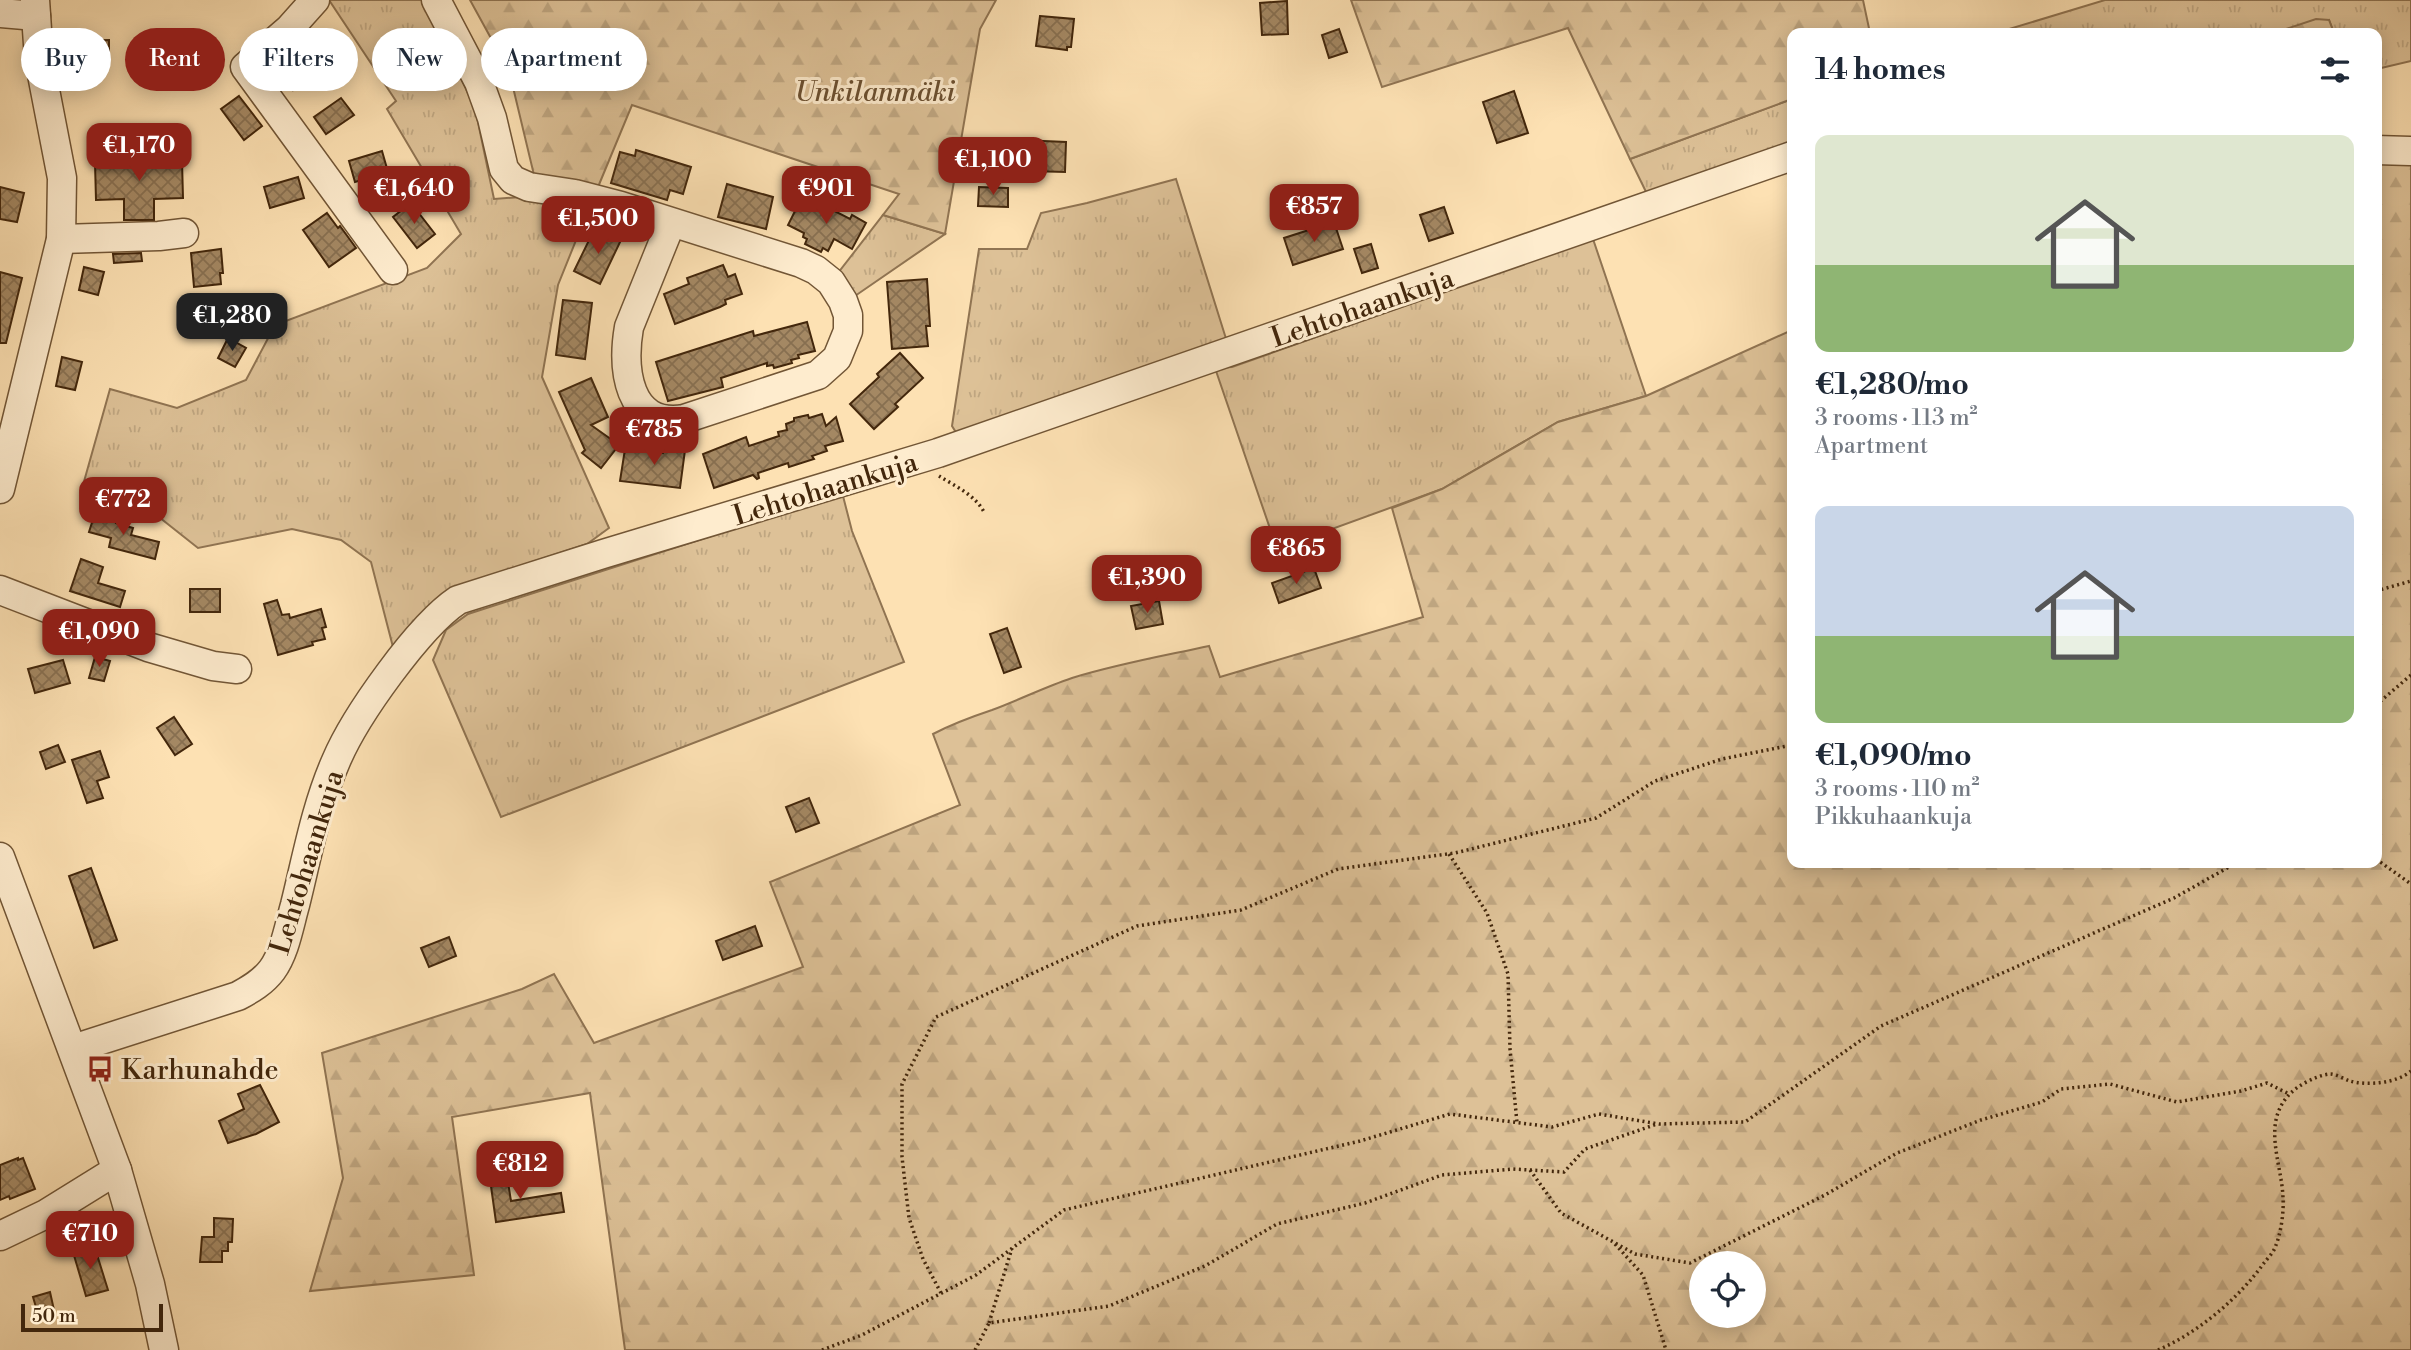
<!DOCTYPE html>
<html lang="en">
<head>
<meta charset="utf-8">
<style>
  :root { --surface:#fff; --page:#f2f2f3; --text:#1f2937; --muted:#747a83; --accent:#8f2418 }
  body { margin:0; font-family:"Libre Bodoni",serif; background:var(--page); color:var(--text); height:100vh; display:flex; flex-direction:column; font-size:26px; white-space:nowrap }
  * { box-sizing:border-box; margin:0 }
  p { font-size:23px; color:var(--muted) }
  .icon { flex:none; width:38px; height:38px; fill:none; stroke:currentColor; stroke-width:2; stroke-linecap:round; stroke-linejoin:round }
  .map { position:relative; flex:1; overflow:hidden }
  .side { position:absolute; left:1787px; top:28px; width:595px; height:840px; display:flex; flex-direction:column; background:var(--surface); border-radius:14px; box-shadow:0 4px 18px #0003 }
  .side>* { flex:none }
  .guide { position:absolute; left:21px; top:28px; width:665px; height:63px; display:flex; gap:14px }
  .buttons { position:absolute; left:1689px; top:1251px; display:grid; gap:14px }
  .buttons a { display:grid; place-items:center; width:77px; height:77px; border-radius:50%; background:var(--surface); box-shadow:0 4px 18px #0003; font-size:35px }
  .scale { position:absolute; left:21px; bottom:18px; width:142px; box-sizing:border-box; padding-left:7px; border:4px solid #43270c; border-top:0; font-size:19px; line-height:24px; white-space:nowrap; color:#43270c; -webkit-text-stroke:5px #feecce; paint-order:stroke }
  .price { position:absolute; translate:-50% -60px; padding:0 16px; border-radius:14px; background:var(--accent); color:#fff; font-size:23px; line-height:46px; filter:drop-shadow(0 2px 4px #0008) }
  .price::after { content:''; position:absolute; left:50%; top:42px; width:21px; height:16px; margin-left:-10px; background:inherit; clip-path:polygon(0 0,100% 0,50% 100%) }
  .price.selected { background:#222; color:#fff }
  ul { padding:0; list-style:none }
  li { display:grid; align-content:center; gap:14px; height:371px; padding:0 28px }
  li span { display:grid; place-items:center; height:217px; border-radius:14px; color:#555 }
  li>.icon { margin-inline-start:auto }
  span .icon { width:126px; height:126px; fill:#fffc; stroke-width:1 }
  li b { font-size:30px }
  h2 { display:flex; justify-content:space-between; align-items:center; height:84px; padding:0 28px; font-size:30px }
  .chip { padding:0 24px; border-radius:32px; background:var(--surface); box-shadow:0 4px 18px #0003; font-size:24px; line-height:63px }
  .chip.selected { background:var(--accent); color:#fff }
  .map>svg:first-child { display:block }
  .grass { fill:url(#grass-tufts); stroke:#907452; stroke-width:2 }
  .forest { fill:url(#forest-firs); stroke:#907452; stroke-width:2; fill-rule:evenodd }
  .building { fill:url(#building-cross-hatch); stroke:#43270c; stroke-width:2 }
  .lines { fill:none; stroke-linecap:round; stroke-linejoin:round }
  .minor-casing { stroke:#725636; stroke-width:31 }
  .path { stroke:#43270c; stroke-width:3.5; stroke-dasharray:2 3.5; stroke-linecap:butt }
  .minor { stroke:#feecce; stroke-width:28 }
  .labels { text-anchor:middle; stroke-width:6; stroke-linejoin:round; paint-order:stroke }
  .park-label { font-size:28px; font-style:italic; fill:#6a4e2f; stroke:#feecce }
  .street-label { font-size:28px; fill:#43270c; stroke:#feecce }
  .poi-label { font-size:28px; fill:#43270c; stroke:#feecce; text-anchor:start }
</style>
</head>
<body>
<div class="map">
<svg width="2411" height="1350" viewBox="0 0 2411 1350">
  <defs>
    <pattern id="grass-tufts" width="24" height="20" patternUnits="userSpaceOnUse" patternTransform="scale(1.75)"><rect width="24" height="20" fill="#ddc197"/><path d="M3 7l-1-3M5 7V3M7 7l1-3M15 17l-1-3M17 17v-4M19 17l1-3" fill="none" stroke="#bfa681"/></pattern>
    <pattern id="forest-firs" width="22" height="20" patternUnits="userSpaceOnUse" patternTransform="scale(1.75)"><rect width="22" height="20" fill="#ddc197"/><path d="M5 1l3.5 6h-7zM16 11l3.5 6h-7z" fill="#bfa681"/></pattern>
    <pattern id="building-cross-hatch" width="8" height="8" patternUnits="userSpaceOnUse" patternTransform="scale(1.75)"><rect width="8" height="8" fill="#a48863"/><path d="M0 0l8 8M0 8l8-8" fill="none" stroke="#876f50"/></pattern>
  </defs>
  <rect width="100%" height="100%" fill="#fde1b3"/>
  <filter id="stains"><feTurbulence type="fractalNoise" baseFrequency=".00286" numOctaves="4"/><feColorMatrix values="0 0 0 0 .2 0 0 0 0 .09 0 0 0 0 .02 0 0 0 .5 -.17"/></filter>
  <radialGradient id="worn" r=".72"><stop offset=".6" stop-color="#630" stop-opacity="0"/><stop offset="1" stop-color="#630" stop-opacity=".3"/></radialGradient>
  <!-- grass -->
  <g class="grass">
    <polygon points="329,0 424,0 475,108 494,199 535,196 589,208 558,285 542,377 609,528 587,544 449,589 393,647 371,562 341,540 292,529 198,548 145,506 83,485 110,389 177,408 246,380 275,325 427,268 461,234 387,109 396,101"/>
    <polygon points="2105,0 2411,0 2411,61 2377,69 2376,33 2334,33 2329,20 2283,30 2281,33 1996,33"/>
    <polygon points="1792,99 1792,149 1649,198 1630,159"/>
    <polygon points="1176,179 1228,345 957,434 952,426 979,249 1027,249 1041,213 1087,203"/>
    <polygon points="883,215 945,234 855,296 838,273"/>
    <polygon points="1593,239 1646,396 1558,422 1442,489 1277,549 1215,368 1232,367"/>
    <polygon points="843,496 852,531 904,662 501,817 433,660 446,630 468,614 802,507"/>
  </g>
  <!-- forest -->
  <g class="forest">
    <polygon points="470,0 996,0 980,29 945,234 883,215 899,194 632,105 598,187 534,175 512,83 504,62"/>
    <polygon points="1351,0 1863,0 1870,33 1792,33 1792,99 1630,159 1568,28 1382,87"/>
    <polygon points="2316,19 2329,20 2334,33 2281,33 2283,30"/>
    <path d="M2377 156 2411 158V1350H625L590 1093 452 1117 474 1275 310 1291 343 1178 322 1053 522 989 554 974 594 1043 803 967 770 882 960 805 933 734C952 724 971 717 992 710 1019 700 1045 687 1072 678 1117 664 1163 656 1209 646L1220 677 1423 617 1392 508 1442 489 1558 422 1646 396 1792 330V863H2376ZM1701 1264H1754V1316H1701Z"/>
  </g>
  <!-- building -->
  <g class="building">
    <polygon points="1287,1 1288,34 1262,35 1260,3"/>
    <polygon points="1040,16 1074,19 1071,47 1067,47 1067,50 1036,46"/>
    <polygon points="1339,29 1347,52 1329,58 1322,35"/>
    <polygon points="109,40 109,57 65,58 64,41"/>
    <polygon points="307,53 320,70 293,90 280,73"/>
    <polygon points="1514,91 1528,133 1497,143 1483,102"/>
    <polygon points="239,96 262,126 244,140 221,109"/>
    <polygon points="341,98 354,115 326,134 314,117"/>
    <polygon points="1020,140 1066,142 1065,172 1030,171 1030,156 1019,155"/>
    <polygon points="149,148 150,162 182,161 183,198 154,199 154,220 124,220 124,199 96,200 95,163 128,162 127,149"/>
    <polygon points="636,150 691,167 683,194 670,190 667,200 611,183 620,152 635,156"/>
    <polygon points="382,151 388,172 355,182 349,161"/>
    <polygon points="298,177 304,198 270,208 264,187"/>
    <polygon points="727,184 773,197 766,229 718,217"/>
    <polygon points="0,187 24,193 17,222 0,219"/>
    <polygon points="979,187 1008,188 1008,207 978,206"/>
    <polygon points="811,199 850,219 852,215 866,223 852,249 834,239 828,251 823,248 821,252 805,244 807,239 803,237 804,233 788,225 798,205 806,209"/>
    <polygon points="411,203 435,234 417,248 393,217"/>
    <polygon points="1444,207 1453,233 1429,241 1420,215"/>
    <polygon points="327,213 338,228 340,226 356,248 329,267 303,230"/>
    <polygon points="1334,222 1343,249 1293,265 1284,238"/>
    <polygon points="595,228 621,240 600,284 574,271"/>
    <polygon points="1371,244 1378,268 1362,273 1354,249"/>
    <polygon points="221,249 223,273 220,273 221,284 194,287 191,253"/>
    <polygon points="141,253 142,261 114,263 113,254"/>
    <polygon points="723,265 728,277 735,274 742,294 725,300 726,304 720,307 675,324 664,294 689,284 687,278"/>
    <polygon points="84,267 104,272 98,295 79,290"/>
    <polygon points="0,272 22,278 6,343 0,343"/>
    <polygon points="927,279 930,326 926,326 928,346 892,349 887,282"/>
    <polygon points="563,300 592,303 585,359 556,355"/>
    <polygon points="807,322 815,351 798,355 799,358 791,360 792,363 774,368 773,365 767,366 767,363 721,378 723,387 668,401 656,362 753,331 754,336"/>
    <polygon points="228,338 246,348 235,367 218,358"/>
    <polygon points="900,353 923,378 895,404 898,407 874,429 850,404 879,377 877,374"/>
    <polygon points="62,357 82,362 75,390 56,386"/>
    <polygon points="591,378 608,417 591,425 619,445 601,468 582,453 585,450 559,392"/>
    <polygon points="822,414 826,426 836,417 843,441 825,446 827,451 812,456 814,459 789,467 788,463 758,473 759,478 757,479 753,475 714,488 703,454 746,437 749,446 779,436 778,432 787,430 786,424 794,421 794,418 808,415 809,418"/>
    <polygon points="664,447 685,450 680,488 620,481 625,449 663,453"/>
    <polygon points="95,513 117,519 116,523 133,528 131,535 159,542 155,559 109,547 111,538 89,532"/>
    <polygon points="81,559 103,567 98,583 125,591 120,607 70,591"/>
    <polygon points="1314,568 1321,588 1279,603 1272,583"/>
    <rect x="190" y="589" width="30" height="23"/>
    <polygon points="277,600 282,615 289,614 290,618 321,609 326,627 322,628 325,639 312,642 313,645 278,655 264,604"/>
    <polygon points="1159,601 1163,624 1136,629 1131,606"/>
    <polygon points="1007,628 1021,667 1004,673 990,634"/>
    <polygon points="95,657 110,661 104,681 89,678"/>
    <polygon points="63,660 70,683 35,693 28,669"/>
    <polygon points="174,717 192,744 175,755 157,728"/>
    <polygon points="58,745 65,762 46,769 40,752"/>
    <polygon points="100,751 109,777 97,781 103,798 87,803 72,760"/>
    <polygon points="809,798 819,823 796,832 786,807"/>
    <polygon points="91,868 117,940 94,948 69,876"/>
    <polygon points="755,926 762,946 723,960 716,941"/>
    <polygon points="449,937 456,956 429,967 421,948"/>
    <polygon points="260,1085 279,1122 256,1134 228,1143 219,1121 244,1109 238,1094"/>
    <polygon points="18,1158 18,1160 23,1158 35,1189 10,1199 9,1196 0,1200 0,1165"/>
    <polygon points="506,1170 511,1201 561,1193 564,1212 496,1222 489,1172"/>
    <polygon points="214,1218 233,1219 232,1242 228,1242 228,1251 222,1251 222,1262 200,1262 202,1237 214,1237"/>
    <polygon points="94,1245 108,1290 86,1296 73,1252"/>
    <polygon points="50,1292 54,1310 38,1314 33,1297"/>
  </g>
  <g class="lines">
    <!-- minor casing -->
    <g class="minor-casing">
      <g id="minor">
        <polyline points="315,0 289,29 245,67 393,270"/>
        <path d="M436 0 479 82 492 118 504 169 513 180 529 187 575 194 621 206 801 263 816 270 831 282 843 301 848 315V331L837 358 818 375 684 419C627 428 622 368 629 327L671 223"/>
        <polyline points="0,13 36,16"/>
        <polyline points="2376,150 2410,151"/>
        <polyline points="61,239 159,236 184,233"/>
        <polyline points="0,489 61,239 62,178 39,59 35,0"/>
        <polyline points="0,590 148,647 213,666 237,669"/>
        <polyline points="0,857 117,1170 150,1284 164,1350"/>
        <path d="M73 1049 238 996C251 989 263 982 272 970 285 952 289 926 295 905 307 857 316 806 336 761 355 716 419 626 458 600L603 554 938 453 1792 156"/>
        <polyline points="0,1236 46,1214 117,1170"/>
      </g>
    </g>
    <!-- path -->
    <g class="path">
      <path d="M939 476C955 486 977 496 985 514"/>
      <polyline points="2376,591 2411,581"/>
      <polyline points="2376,705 2411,675"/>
      <polyline points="1449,854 1487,913 1508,974 1510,1049 1517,1123"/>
      <polyline points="2376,859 2411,884"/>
      <polyline points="1530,1170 1561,1213 1635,1254 1690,1263 1825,1195 1897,1153 1981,1120 2042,1102 2061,1089 2110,1084 2177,1102 2241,1091 2267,1083 2289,1094"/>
      <polyline points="1615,1244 1643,1275 1666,1350"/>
      <polyline points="941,1293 923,1259 909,1218 902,1157 902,1084 936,1017 1137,926 1241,910 1338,869 1455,853 1596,818 1655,781 1722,759 1792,745"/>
      <polyline points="989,1323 1012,1248"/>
      <polyline points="822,1350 862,1335 976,1275 1064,1210 1360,1141 1450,1114 1552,1127 1599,1114 1659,1124 1745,1122 1881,1026 2174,898 2236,863"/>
      <polyline points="975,1350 989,1323 1109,1306 1205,1266 1277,1224 1365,1203 1442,1175 1513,1169 1564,1172 1585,1149 1657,1124"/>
      <path d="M2158 1350C2199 1332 2238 1299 2264 1263 2268 1258 2274 1252 2276 1245 2281 1233 2284 1211 2283 1198 2282 1164 2262 1125 2288 1096 2296 1086 2317 1075 2330 1074 2336 1074 2344 1079 2350 1081 2368 1086 2397 1083 2411 1071"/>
    </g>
    <!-- minor -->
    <use href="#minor" class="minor"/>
  </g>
  <!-- icons -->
  <defs>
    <g id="bus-bare" transform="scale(2.1)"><path d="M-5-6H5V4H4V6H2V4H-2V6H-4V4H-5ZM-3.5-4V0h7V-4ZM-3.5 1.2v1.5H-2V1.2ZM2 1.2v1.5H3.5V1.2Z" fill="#8f2418" stroke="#feecce" stroke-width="2.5" paint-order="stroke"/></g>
  </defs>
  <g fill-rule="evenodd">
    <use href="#bus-bare" x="100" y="1069"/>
  </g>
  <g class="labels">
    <!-- park labels -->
    <g class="park-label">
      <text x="875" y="101">Unkilanmäki</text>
    </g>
    <!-- street labels -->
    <g class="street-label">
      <text transform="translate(1362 307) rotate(-19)" y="10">Lehtohaankuja</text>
      <text transform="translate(825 488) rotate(-17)" y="10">Lehtohaankuja</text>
      <text transform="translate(306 862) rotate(-73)" y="10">Lehtohaankuja</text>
    </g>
    <!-- poi labels -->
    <g class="poi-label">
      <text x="121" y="1079">Karhunahde</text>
    </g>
  </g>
  <rect width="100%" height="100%" filter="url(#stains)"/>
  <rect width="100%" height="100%" fill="url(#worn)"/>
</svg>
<div class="buttons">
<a><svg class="icon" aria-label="locate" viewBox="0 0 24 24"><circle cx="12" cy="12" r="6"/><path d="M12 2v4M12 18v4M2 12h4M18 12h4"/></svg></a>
</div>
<div class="scale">50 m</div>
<b class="price" style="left:139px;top:183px">€1,170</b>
<b class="price" style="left:993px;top:197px">€1,100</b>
<b class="price" style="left:414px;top:226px">€1,640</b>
<b class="price" style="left:826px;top:226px">€901</b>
<b class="price" style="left:1314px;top:244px">€857</b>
<b class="price" style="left:598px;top:256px">€1,500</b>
<b class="price selected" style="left:232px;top:353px">€1,280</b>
<b class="price" style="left:654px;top:467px">€785</b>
<b class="price" style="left:123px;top:537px">€772</b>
<b class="price" style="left:1296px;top:586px">€865</b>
<b class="price" style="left:1147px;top:615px">€1,390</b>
<b class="price" style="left:99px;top:669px">€1,090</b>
<b class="price" style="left:520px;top:1201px">€812</b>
<b class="price" style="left:90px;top:1271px">€710</b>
<div class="guide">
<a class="chip">Buy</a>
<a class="chip selected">Rent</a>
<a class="chip">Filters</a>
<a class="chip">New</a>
<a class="chip">Apartment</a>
</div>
<section class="side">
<h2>14 homes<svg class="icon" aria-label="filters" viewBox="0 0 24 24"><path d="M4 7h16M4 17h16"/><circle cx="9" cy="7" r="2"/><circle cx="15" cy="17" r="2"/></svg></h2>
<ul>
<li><span style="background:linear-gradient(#dfe7d0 60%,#8fb573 0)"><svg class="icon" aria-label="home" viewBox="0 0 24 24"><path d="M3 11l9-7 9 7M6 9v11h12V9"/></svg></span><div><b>€1,280/mo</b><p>3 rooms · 113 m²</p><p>Apartment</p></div></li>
<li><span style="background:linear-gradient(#c9d6e8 60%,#8fb573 0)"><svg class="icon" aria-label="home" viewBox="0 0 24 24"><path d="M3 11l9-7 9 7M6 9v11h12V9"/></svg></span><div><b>€1,090/mo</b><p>3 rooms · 110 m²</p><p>Pikkuhaankuja</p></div></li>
</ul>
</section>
</div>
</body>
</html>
